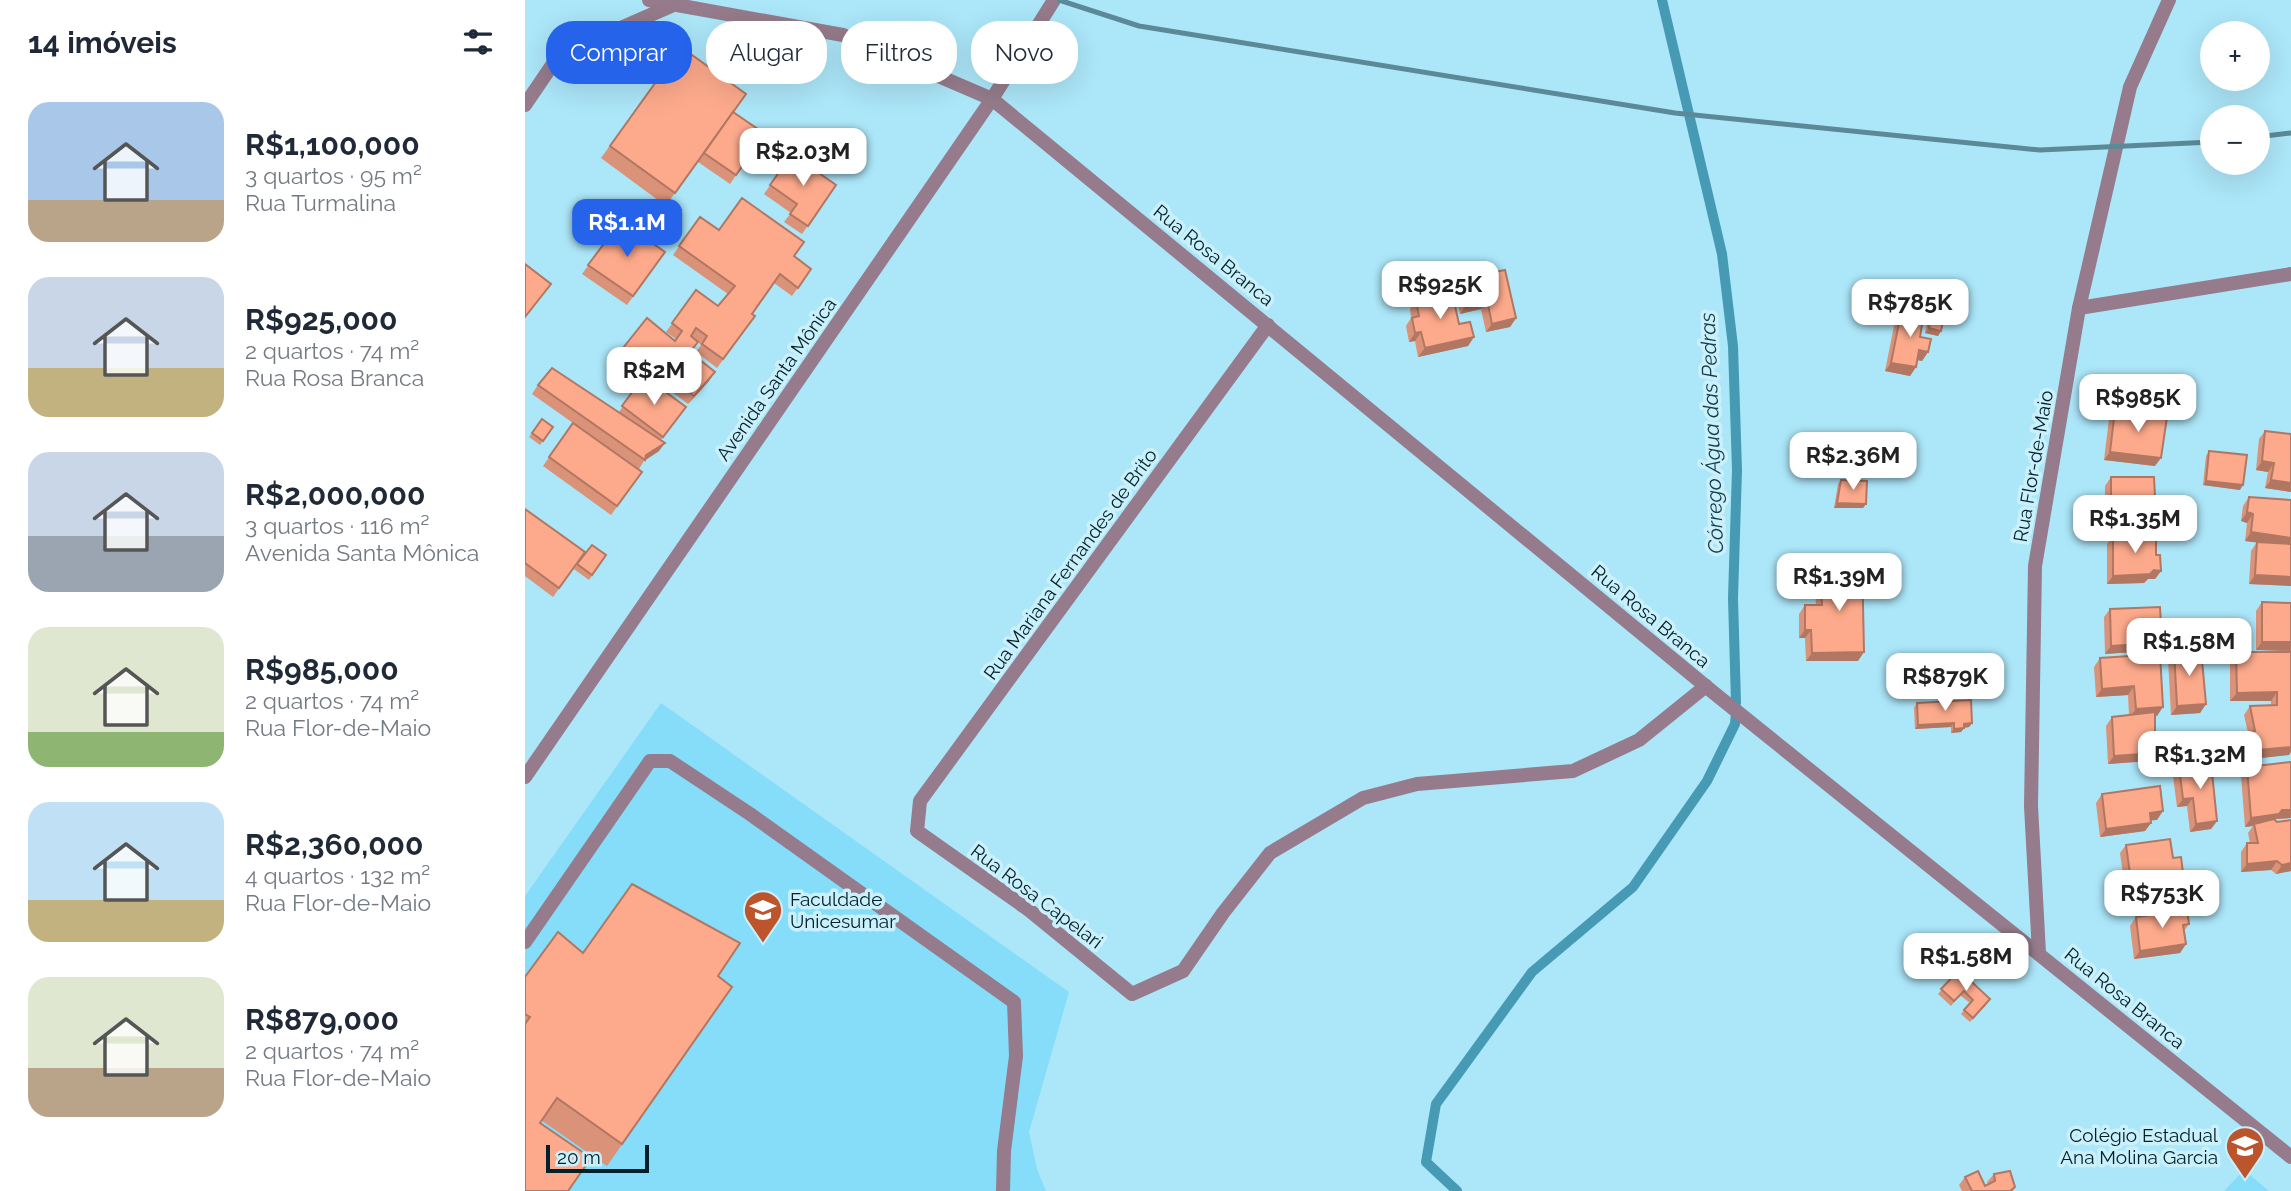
<!DOCTYPE html>
<html lang="pt">
<head>
<meta charset="utf-8">
<style>
  :root { --surface:#fff; --page:#f2f2f3; --text:#1f2937; --muted:#747a83; --accent:#2563eb }
  body { margin:0; font-family:Raleway,sans-serif; background:var(--page); color:var(--text); height:100vh; display:flex; flex-direction:column; font-size:26px; white-space:nowrap }
  * { box-sizing:border-box; margin:0 }
  p { font-size:23px; color:var(--muted) }
  .icon { flex:none; width:38px; height:38px; fill:none; stroke:currentColor; stroke-width:2; stroke-linecap:round; stroke-linejoin:round }
  .map { position:relative; flex:1; overflow:hidden }
  .panel { display:flex; flex-direction:column; background:var(--surface); width:525px }
  .panel>* { flex:none }
  .top-card { position:absolute; left:21px; top:21px; width:665px; height:63px; display:flex; gap:14px }
  .tools { position:absolute; left:1675px; top:21px; display:grid; gap:14px }
  .tools a { display:grid; place-items:center; width:70px; height:70px; border-radius:50%; background:var(--surface); box-shadow:0 7px 28px #0002; font-size:35px }
  .scale { position:absolute; left:21px; bottom:18px; width:103px; box-sizing:border-box; padding-left:7px; border:4px solid #00212a; border-top:0; font-size:19px; line-height:24px; white-space:nowrap; color:#00212a; -webkit-text-stroke:5px #caf0fc; paint-order:stroke }
  .price { position:absolute; translate:-50% -60px; padding:0 16px; border-radius:14px; background:#fff; color:#222; font-size:23px; line-height:46px; filter:drop-shadow(0 2px 4px #0008) }
  .price::after { content:''; position:absolute; left:50%; top:42px; width:21px; height:16px; margin-left:-10px; background:inherit; clip-path:polygon(0 0,100% 0,50% 100%) }
  .price.on { background:var(--accent); color:#fff }
  ul { padding:0; list-style:none }
  li { display:flex; align-items:center; gap:21px; height:175px; padding:0 28px }
  li span { display:grid; place-items:center; flex:none; width:196px; height:140px; border-radius:21px; color:#555 }
  li>.icon { margin-inline-start:auto }
  span .icon { width:84px; height:84px; fill:#fffc; stroke-width:1 }
  li b { font-size:30px }
  h2 { display:flex; justify-content:space-between; align-items:center; height:84px; padding:0 28px; font-size:30px }
  .chip { padding:0 24px; border-radius:28px; background:var(--surface); box-shadow:0 7px 28px #0002; font-size:24px; line-height:63px }
  .chip.on { background:var(--accent); color:#fff }
  main { display:flex; flex:1; min-height:0 }
  .map>svg:first-child { display:block }
  .built { fill:#85ddf9 }
  .lines { fill:none; stroke-linecap:round; stroke-linejoin:round }
  .stream { stroke:#469ab3; stroke-width:10 }
  .service { stroke:#957b8b; stroke-width:14 }
  .minor { stroke:#957b8b; stroke-width:14 }
  .tertiary { stroke:#957b8b; stroke-width:14 }
  .rail { stroke:#5b8997; stroke-width:5 }
  .wall { fill:#da9278 }
  .shaded-wall { fill:#b17762 }
  .building { fill:#fdaa8c; stroke:#b17762; stroke-width:2 }
  .labels { text-anchor:middle; stroke-width:7; stroke-linejoin:round; paint-order:stroke }
  .street-label { font-size:19px; fill:#00212a; stroke:#caf0fc }
  .poi-label { font-size:19px; fill:#00212a; stroke:#caf0fc; text-anchor:start }
  .water-label { font-size:21px; font-style:italic; fill:#153b47; stroke:#caf0fc }
</style>
</head>
<body>
<main>
<section class="panel">
<h2>14 imóveis<svg class="icon" aria-label="filters" viewBox="0 0 24 24"><path d="M4 7h16M4 17h16"/><circle cx="9" cy="7" r="2"/><circle cx="15" cy="17" r="2"/></svg></h2>
<ul>
<li><span style="background:linear-gradient(#a9c7e8 70%,#b9a48a 0)"><svg class="icon" aria-label="home" viewBox="0 0 24 24"><path d="M3 11l9-7 9 7M6 9v11h12V9"/></svg></span><div><b>R$1,100,000</b><p>3 quartos · 95 m²</p><p>Rua Turmalina</p></div></li>
<li><span style="background:linear-gradient(#c9d6e8 65%,#c2b280 0)"><svg class="icon" aria-label="home" viewBox="0 0 24 24"><path d="M3 11l9-7 9 7M6 9v11h12V9"/></svg></span><div><b>R$925,000</b><p>2 quartos · 74 m²</p><p>Rua Rosa Branca</p></div></li>
<li><span style="background:linear-gradient(#c9d6e8 60%,#9aa5b1 0)"><svg class="icon" aria-label="home" viewBox="0 0 24 24"><path d="M3 11l9-7 9 7M6 9v11h12V9"/></svg></span><div><b>R$2,000,000</b><p>3 quartos · 116 m²</p><p>Avenida Santa Mônica</p></div></li>
<li><span style="background:linear-gradient(#dfe7d0 75%,#8fb573 0)"><svg class="icon" aria-label="home" viewBox="0 0 24 24"><path d="M3 11l9-7 9 7M6 9v11h12V9"/></svg></span><div><b>R$985,000</b><p>2 quartos · 74 m²</p><p>Rua Flor-de-Maio</p></div></li>
<li><span style="background:linear-gradient(#bfe0f5 70%,#c2b280 0)"><svg class="icon" aria-label="home" viewBox="0 0 24 24"><path d="M3 11l9-7 9 7M6 9v11h12V9"/></svg></span><div><b>R$2,360,000</b><p>4 quartos · 132 m²</p><p>Rua Flor-de-Maio</p></div></li>
<li><span style="background:linear-gradient(#dfe7d0 65%,#b9a48a 0)"><svg class="icon" aria-label="home" viewBox="0 0 24 24"><path d="M3 11l9-7 9 7M6 9v11h12V9"/></svg></span><div><b>R$879,000</b><p>2 quartos · 74 m²</p><p>Rua Flor-de-Maio</p></div></li>
</ul>
</section>
<div class="map">
<svg width="1766" height="1191" viewBox="0 0 1766 1191">
  <rect width="100%" height="100%" fill="#ace6f9"/>
  <!-- built -->
  <g class="built">
    <polygon points="136,703 544,992 504,1132 512,1169 521,1191 0,1191 0,896"/>
    <polygon points="1719,1170 1744,1191 1699,1191"/>
  </g>
  <g class="lines">
    <!-- stream -->
    <g class="stream">
      <polyline points="1137,0 1197,254 1208,346 1212,470 1208,598 1211,703"/>
      <polyline points="932,1191 901,1162 911,1104 1007,972 1108,887 1182,781 1210,724 1211,713"/>
    </g>
    <!-- service -->
    <polyline class="service" points="0,942 125,761 145,761 225,814 489,1002 491,1056 479,1151 478,1191"/>
    <!-- minor -->
    <g class="minor">
      <polyline points="124,0 318,35 467,99 1189,693 1766,1157"/>
      <polyline points="0,105 34,55 146,6"/>
      <polyline points="1554,308 1766,274"/>
      <polyline points="743,325 395,801 392,831 504,910 607,994 658,971 698,913 745,853 838,798 892,784 1048,771 1114,740 1181,686"/>
      <polyline points="1514,953 1506,806 1510,566 1554,308 1605,87 1644,0"/>
    </g>
    <!-- tertiary -->
    <polyline class="tertiary" points="0,777 467,99 529,0"/>
    <!-- rail -->
    <g class="rail">
      <polyline points="534,0 614,26 1150,113 1515,150 1687,142"/>
      <polyline points="1732,137 1766,133"/>
    </g>
  </g>
  <!-- wall -->
  <g class="wall">
    <polygon points="156,47 209,112 240,134 205,184 173,162 144,201 156,210 132,244 119,235 141,206 76,158"/>
    <polygon points="267,154 311,185 277,234 259,222 266,213 239,194"/>
    <polygon points="175,217 194,230 269,256 286,269 267,296 249,283 227,314 230,316 192,368 171,352 176,345 173,342 166,352 184,381 163,404 131,380 129,383 161,407 136,440 134,451 119,461 114,469 50,424 117,472 86,515 18,466 48,423 7,394 13,385 94,412 119,377 92,357 98,348 150,341 151,339 141,332 171,290 193,306 203,294 148,255"/>
    <polygon points="96,221 140,252 102,305 57,274"/>
    <polygon points="935,279 991,318 985,327 961,332 956,309 935,314 929,288"/>
    <polygon points="891,301 934,324 949,337 943,346 893,357 890,341 884,342 881,326 886,318 885,309"/>
    <polygon points="1377,308 1403,352 1397,361 1392,360 1391,367 1385,376 1360,371 1371,316"/>
    <polygon points="1406,313 1416,331 1413,336 1400,333 1403,317"/>
    <polygon points="1590,410 1630,466 1579,460 1584,419"/>
    <polygon points="17,419 28,427 15,445 4,437"/>
    <polygon points="1740,431 1766,434 1766,492 1740,488 1743,472 1731,470 1734,439"/>
    <polygon points="1684,451 1715,490 1678,485 1681,456"/>
    <polygon points="1586,477 1631,522 1580,525 1580,486"/>
    <polygon points="1316,480 1341,504 1338,508 1309,508 1313,484"/>
    <polygon points="1724,497 1766,586 1724,584 1726,551 1732,542 1720,541 1722,523 1716,521 1718,506"/>
    <polygon points="0,509 60,552 28,597 0,576"/>
    <polygon points="1588,535 1631,555 1636,571 1630,579 1623,579 1619,583 1582,584 1582,544"/>
    <polygon points="67,545 81,555 64,580 49,569"/>
    <polygon points="1319,558 1333,661 1281,661 1280,638 1274,638 1274,614 1280,605 1291,605 1290,588 1296,580 1313,578 1313,567"/>
    <polygon points="1737,602 1766,651 1731,650 1731,611"/>
    <polygon points="1585,609 1630,633 1629,633 1623,651 1580,654 1579,617"/>
    <polygon points="1649,650 1681,704 1675,713 1646,715 1643,659"/>
    <polygon points="1711,652 1766,652 1764,755 1727,759 1717,756 1717,741 1723,733 1719,715 1725,706 1746,706 1746,701 1705,701 1705,661"/>
    <polygon points="1635,654 1632,716 1630,716 1630,733 1635,758 1627,758 1624,761 1583,764 1581,726 1587,717 1604,715 1603,695 1571,697 1569,667 1575,658"/>
    <polygon points="1392,703 1447,723 1444,727 1439,728 1436,732 1426,733 1426,727 1390,729 1389,708"/>
    <polygon points="1654,767 1692,821 1686,829 1665,832 1662,806 1652,807 1648,776"/>
    <polygon points="1722,767 1766,818 1751,819 1750,820 1766,871 1751,874 1746,870 1716,872 1716,852 1722,843 1725,843 1723,833 1728,826 1720,827 1716,776"/>
    <polygon points="1577,794 1632,820 1625,820 1626,823 1620,831 1575,837 1571,803"/>
    <polygon points="1601,845 1648,858 1658,873 1652,882 1632,885 1627,903 1606,906 1604,892 1600,889 1595,853"/>
    <polygon points="1611,917 1664,924 1659,931 1661,944 1655,953 1609,959 1605,926"/>
    <polygon points="58,953 193,976 207,987 82,1166 16,1120 15,1123 0,1191 0,977"/>
    <polygon points="1434,970 1462,1004 1445,1022 1436,1014 1445,1003 1435,995 1426,1006 1413,994"/>
    <polygon points="1469,1174 1490,1187 1488,1191 1437,1191 1434,1185 1440,1177 1460,1186 1463,1185 1462,1182"/>
  </g>
  <!-- shaded-wall -->
  <g class="shaded-wall">
    <polygon points="962,300 956,309 935,314 941,305"/>
    <polygon points="991,318 985,327 961,332 967,324"/>
    <polygon points="1404,328 1416,331 1413,336 1400,333"/>
    <polygon points="896,332 890,341 884,342 890,333"/>
    <polygon points="949,337 943,346 893,357 900,348"/>
    <polygon points="1394,350 1403,352 1397,361 1388,359"/>
    <polygon points="1366,363 1391,367 1385,376 1360,371"/>
    <polygon points="190,372 184,381 163,404 169,396"/>
    <polygon points="140,443 134,451 119,461 121,455"/>
    <polygon points="1585,452 1636,458 1630,466 1579,460"/>
    <polygon points="1737,461 1749,463 1743,472 1731,470"/>
    <polygon points="1746,480 1766,483 1766,492 1740,488"/>
    <polygon points="1681,481 1718,485 1715,490 1678,485"/>
    <polygon points="1312,503 1341,504 1338,508 1309,508"/>
    <polygon points="1722,512 1728,514 1722,523 1716,521"/>
    <polygon points="1637,513 1631,522 1580,525 1586,516"/>
    <polygon points="1726,532 1766,538 1766,546 1765,547 1720,541"/>
    <polygon points="1629,570 1636,571 1630,579 1623,579 1619,583 1582,584 1588,576"/>
    <polygon points="1730,575 1766,577 1766,586 1724,584"/>
    <polygon points="1628,624 1636,624 1630,633 1622,633"/>
    <polygon points="1280,630 1286,630 1280,638 1274,638"/>
    <polygon points="1737,642 1766,642 1766,651 1731,650"/>
    <polygon points="1629,643 1623,651 1580,654 1586,646"/>
    <polygon points="1339,652 1333,661 1281,661 1287,653"/>
    <polygon points="1609,686 1603,695 1571,697 1577,689"/>
    <polygon points="1752,692 1746,701 1705,701 1712,693"/>
    <polygon points="1681,704 1675,713 1646,715 1652,706"/>
    <polygon points="1638,707 1632,716 1604,718 1611,709"/>
    <polygon points="1429,723 1426,727 1390,729 1393,725"/>
    <polygon points="1447,723 1444,727 1436,728 1439,724"/>
    <polygon points="1439,728 1436,732 1426,733 1429,729"/>
    <polygon points="1766,747 1766,752 1764,755 1727,759 1717,756 1723,748"/>
    <polygon points="1633,749 1641,749 1635,758 1627,758 1624,761 1583,764 1589,756"/>
    <polygon points="1668,798 1662,806 1652,807 1658,799"/>
    <polygon points="1757,810 1766,810 1766,818 1751,819"/>
    <polygon points="1638,811 1632,820 1619,821 1625,813"/>
    <polygon points="1754,814 1748,823 1729,824 1728,826 1720,827 1726,818"/>
    <polygon points="1692,821 1686,829 1665,832 1671,824"/>
    <polygon points="1626,823 1620,831 1575,837 1581,829"/>
    <polygon points="1752,861 1746,870 1716,872 1722,864"/>
    <polygon points="1766,863 1766,871 1751,874 1757,865"/>
    <polygon points="1658,873 1652,882 1625,886 1631,877"/>
    <polygon points="1633,894 1627,903 1606,906 1612,897"/>
    <polygon points="1661,944 1655,953 1609,959 1615,951"/>
  </g>
  <!-- building -->
  <g class="building">
    <polygon points="156,47 221,94 150,193 85,146"/>
    <polygon points="208,112 240,134 211,175 179,153"/>
    <polygon points="267,154 311,185 283,226 265,214 272,204 245,185"/>
    <polygon points="217,198 279,242 269,256 286,269 273,288 255,274 227,314 230,316 198,359 177,344 182,336 171,328 166,336 173,342 165,352 190,372 169,396 137,371 134,375 98,348 122,318 150,341 157,331 147,323 171,290 193,306 210,286 154,246 175,217 194,230"/>
    <polygon points="144,201 156,210 135,240 122,231"/>
    <polygon points="96,221 140,252 108,296 63,265"/>
    <polygon points="0,264 26,284 0,317"/>
    <polygon points="980,270 991,318 967,324 962,300 941,305 935,279"/>
    <polygon points="927,292 934,324 945,322 949,337 900,348 896,332 890,333 887,318 894,316 891,301"/>
    <polygon points="1377,308 1399,312 1395,337 1406,339 1403,352 1394,350 1391,367 1366,363"/>
    <polygon points="1406,313 1419,315 1416,331 1404,328"/>
    <polygon points="27,368 140,443 121,455 120,460 13,385"/>
    <polygon points="119,376 161,407 138,437 97,406"/>
    <polygon points="1590,410 1642,417 1636,458 1585,452"/>
    <polygon points="17,419 28,427 18,441 7,433"/>
    <polygon points="48,423 117,472 92,506 24,457"/>
    <polygon points="1740,431 1766,434 1766,483 1746,480 1749,463 1737,461"/>
    <polygon points="1684,451 1722,455 1718,485 1681,481"/>
    <polygon points="1586,477 1629,477 1630,497 1637,496 1637,513 1586,516"/>
    <polygon points="1316,480 1342,481 1341,504 1312,503"/>
    <polygon points="1724,497 1766,500 1766,538 1726,532 1728,514 1722,512"/>
    <polygon points="0,509 60,552 34,588 0,563"/>
    <polygon points="1588,535 1631,535 1631,555 1635,555 1636,571 1629,570 1625,574 1588,576"/>
    <polygon points="1732,542 1766,544 1766,577 1730,575"/>
    <polygon points="67,545 81,555 67,575 52,564"/>
    <polygon points="1319,558 1337,558 1339,652 1287,653 1286,630 1280,630 1280,605 1297,605 1296,580 1320,578"/>
    <polygon points="1737,602 1766,603 1766,642 1737,642"/>
    <polygon points="1635,607 1636,624 1628,624 1629,643 1586,646 1585,609"/>
    <polygon points="1676,649 1681,704 1652,706 1649,650"/>
    <polygon points="1711,652 1766,652 1766,747 1733,750 1723,748 1723,732 1730,731 1725,706 1752,705 1752,692 1712,693"/>
    <polygon points="1635,654 1638,707 1611,709 1609,686 1577,689 1575,658"/>
    <polygon points="1446,700 1447,723 1439,724 1439,728 1429,729 1429,723 1393,725 1392,703"/>
    <polygon points="1630,712 1630,733 1639,732 1641,749 1633,749 1630,753 1589,756 1587,717"/>
    <polygon points="1766,762 1766,810 1757,810 1754,814 1726,818 1722,767"/>
    <polygon points="1686,763 1692,821 1671,824 1668,798 1658,799 1654,767"/>
    <polygon points="1635,786 1638,811 1625,813 1626,823 1581,829 1577,794"/>
    <polygon points="1749,819 1752,822 1766,820 1766,863 1757,865 1752,861 1722,864 1722,843 1733,843 1729,824"/>
    <polygon points="1645,839 1648,858 1656,857 1658,873 1631,877 1633,894 1612,897 1610,883 1606,881 1601,845"/>
    <polygon points="107,884 215,943 193,976 207,987 97,1144 32,1098 15,1123 66,1158 43,1191 0,1191 0,1024 5,1017 0,1014 0,977 33,932 58,953"/>
    <polygon points="1662,910 1664,924 1658,925 1661,944 1615,951 1611,917"/>
    <polygon points="1434,970 1465,999 1448,1018 1439,1010 1448,1000 1439,991 1429,1001 1416,989"/>
    <polygon points="1453,1171 1460,1186 1470,1181 1469,1174 1485,1171 1490,1187 1485,1191 1447,1191 1440,1177"/>
  </g>
  <!-- icons -->
  <defs>
    <g id="university-pin" transform="scale(2.0125)"><path d="M0 17L-7.5 6A9.5 9.5 0 1 1 7.5 6Z" fill="#bc552c" stroke="#caf0fc"/><path d="M0-5L7-2L0 1L-7-2ZM-4 1L0 2.5L4 1V4Q0 6-4 4Z" fill="#fff"/></g>
    <g id="school-pin" transform="scale(2.0125)"><path d="M0 17L-7.5 6A9.5 9.5 0 1 1 7.5 6Z" fill="#bc552c" stroke="#caf0fc"/><path d="M0-5L7-2L0 1L-7-2ZM-4 1L0 2.5L4 1V4Q0 6-4 4Z" fill="#fff"/></g>
  </defs>
  <g fill-rule="evenodd">
    <use href="#university-pin" x="238" y="910"/>
    <use href="#school-pin" x="1720" y="1146"/>
  </g>
  <g class="labels">
    <!-- street labels -->
    <g class="street-label">
      <text transform="translate(689 255) rotate(39)" y="7">Rua Rosa Branca</text>
      <text transform="translate(251 379) rotate(-55)" y="7">Avenida Santa Mônica</text>
      <text transform="translate(1508 466) rotate(-80)" y="7">Rua Flor-de-Maio</text>
      <text transform="translate(545 564) rotate(-54)" y="7">Rua Mariana Fernandes de Brito</text>
      <text transform="translate(1126 616) rotate(40)" y="7">Rua Rosa Branca</text>
      <text transform="translate(512 896) rotate(37)" y="7">Rua Rosa Capelari</text>
      <text transform="translate(1600 998) rotate(39)" y="7">Rua Rosa Branca</text>
    </g>
    <!-- poi labels -->
    <g class="poi-label">
      <text x="265" y="906">Faculdade<tspan x="265" dy="22">Unicesumar</tspan></text>
      <text x="1693" y="1142" text-anchor="end">Colégio Estadual<tspan x="1693" dy="22">Ana Molina Garcia</tspan></text>
    </g>
    <!-- water labels -->
    <g class="water-label">
      <text transform="translate(1187 433) rotate(-92)" y="7">Córrego Água das Pedras</text>
    </g>
  </g>
</svg>
<div class="tools">
<a>+</a>
<a>−</a>
</div>
<div class="scale">20 m</div>
<b class="price" style="left:278px;top:188px">R$2.03M</b>
<b class="price on" style="left:102px;top:259px">R$1.1M</b>
<b class="price" style="left:915px;top:321px">R$925K</b>
<b class="price" style="left:1385px;top:339px">R$785K</b>
<b class="price" style="left:129px;top:407px">R$2M</b>
<b class="price" style="left:1613px;top:434px">R$985K</b>
<b class="price" style="left:1328px;top:492px">R$2.36M</b>
<b class="price" style="left:1610px;top:555px">R$1.35M</b>
<b class="price" style="left:1314px;top:613px">R$1.39M</b>
<b class="price" style="left:1664px;top:678px">R$1.58M</b>
<b class="price" style="left:1420px;top:713px">R$879K</b>
<b class="price" style="left:1675px;top:791px">R$1.32M</b>
<b class="price" style="left:1637px;top:930px">R$753K</b>
<b class="price" style="left:1441px;top:993px">R$1.58M</b>
<div class="top-card">
<a class="chip on">Comprar</a>
<a class="chip">Alugar</a>
<a class="chip">Filtros</a>
<a class="chip">Novo</a>
</div>
</div>
</main>
</body>
</html>
